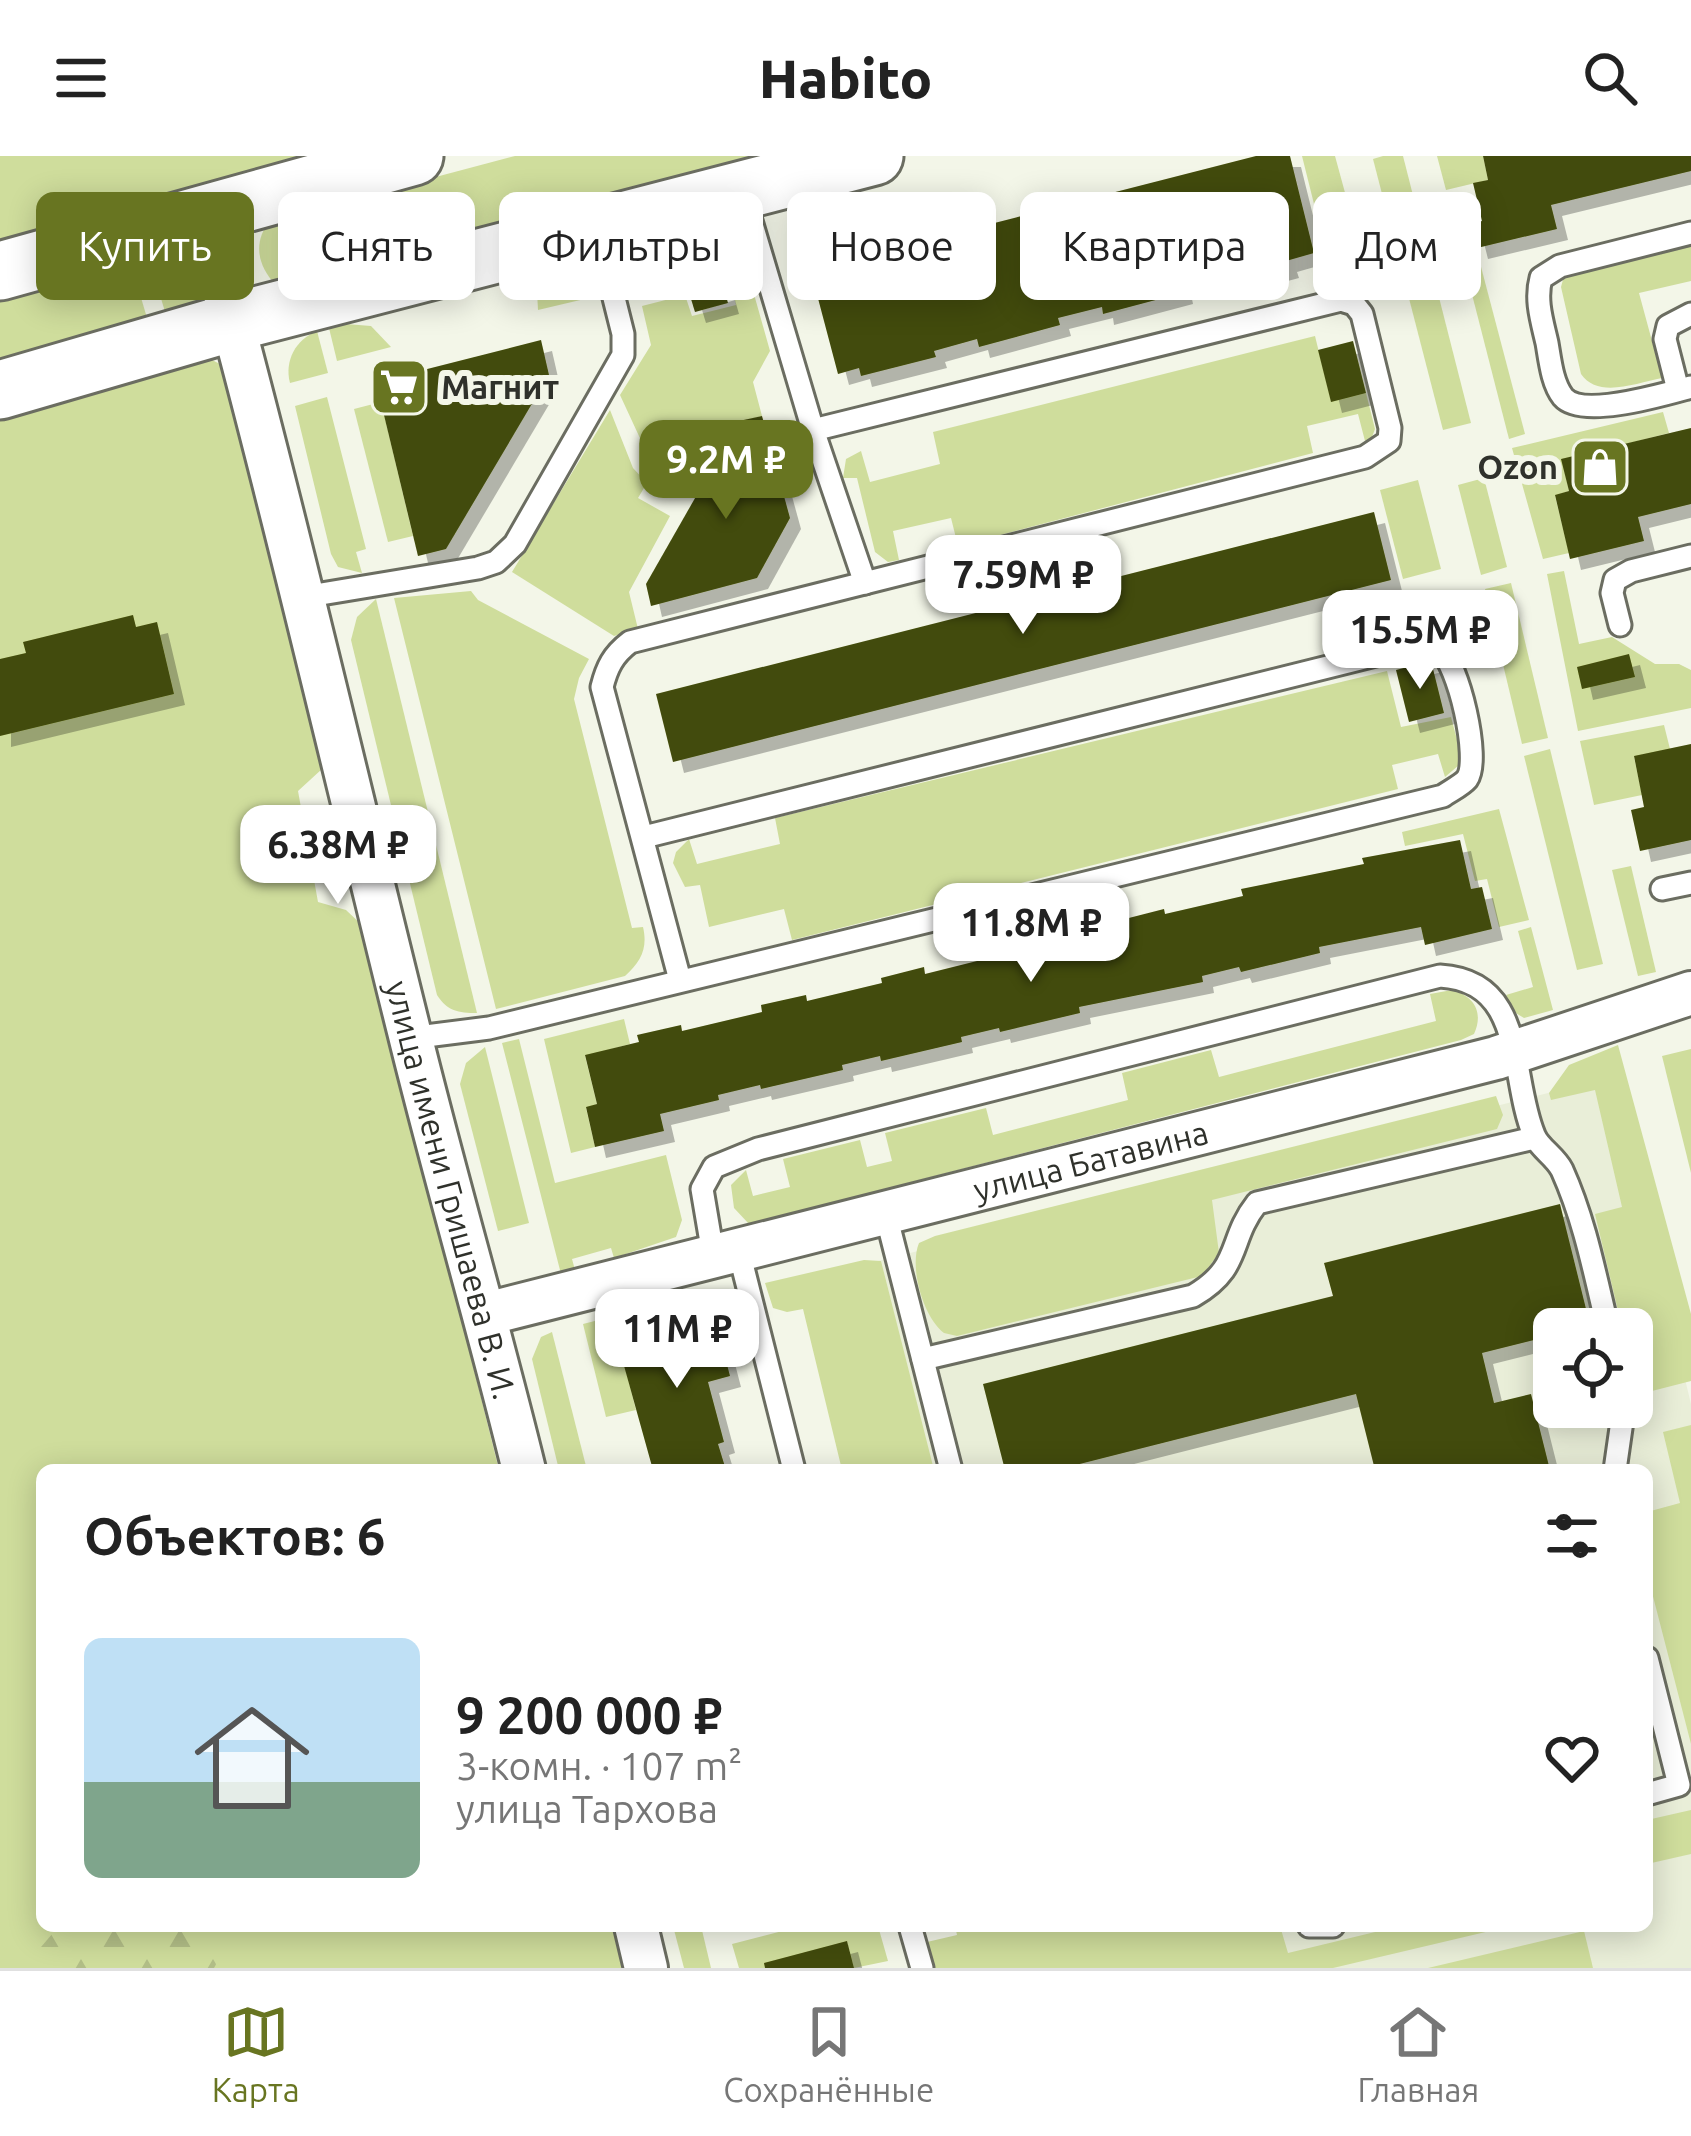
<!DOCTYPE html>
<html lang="ru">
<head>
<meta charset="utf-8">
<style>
  :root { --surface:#fff; --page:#f6f6f6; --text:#222; --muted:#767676; --line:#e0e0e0; --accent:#687521 }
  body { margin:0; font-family:Ubuntu,sans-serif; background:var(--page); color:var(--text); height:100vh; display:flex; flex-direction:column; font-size:45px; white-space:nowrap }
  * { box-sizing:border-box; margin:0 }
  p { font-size:39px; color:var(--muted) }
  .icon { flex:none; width:66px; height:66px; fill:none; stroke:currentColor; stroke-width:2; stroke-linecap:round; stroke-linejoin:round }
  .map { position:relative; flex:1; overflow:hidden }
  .details { position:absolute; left:36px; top:1308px; width:1617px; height:468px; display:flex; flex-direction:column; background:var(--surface); border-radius:18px; box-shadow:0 6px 30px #0003 }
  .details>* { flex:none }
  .banner { position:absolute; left:36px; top:36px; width:1620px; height:108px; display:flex; gap:24px }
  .controls { position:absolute; left:1533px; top:1152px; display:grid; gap:24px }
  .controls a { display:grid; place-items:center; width:120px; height:120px; border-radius:18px; background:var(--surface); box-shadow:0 6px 30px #0003; font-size:60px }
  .price { position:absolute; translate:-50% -102px; padding:0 27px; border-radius:24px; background:#fff; color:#222; font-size:39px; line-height:78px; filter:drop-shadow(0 3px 6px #0008) }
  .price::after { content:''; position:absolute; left:50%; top:72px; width:36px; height:27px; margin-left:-18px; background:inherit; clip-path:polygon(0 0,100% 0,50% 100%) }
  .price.selected { background:var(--accent); color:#fff }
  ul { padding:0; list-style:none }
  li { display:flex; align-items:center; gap:36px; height:300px; padding:0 48px }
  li+li { border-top:3px solid var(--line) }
  li span { display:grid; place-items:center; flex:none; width:336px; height:240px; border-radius:18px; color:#555 }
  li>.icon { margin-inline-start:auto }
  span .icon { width:144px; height:144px; fill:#fffc; stroke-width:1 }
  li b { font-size:51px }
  h2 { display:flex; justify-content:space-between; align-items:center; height:144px; padding:0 48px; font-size:51px }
  .tag { padding:0 42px; border-radius:18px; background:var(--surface); box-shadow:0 6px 30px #0003; font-size:42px; line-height:108px }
  .tag.selected { background:var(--accent); color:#fff }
  header { display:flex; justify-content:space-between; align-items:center; height:156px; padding:0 48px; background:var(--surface); font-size:54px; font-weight:800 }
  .tabs { display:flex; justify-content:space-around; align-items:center; height:168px; border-top:3px solid var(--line); background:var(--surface); font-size:33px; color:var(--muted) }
  .tabs a { display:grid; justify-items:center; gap:6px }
  .tabs .selected { color:var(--accent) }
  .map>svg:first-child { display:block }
  .built { fill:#e9eed8; fill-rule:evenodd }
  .green { fill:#cfdd9c }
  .forest { fill:url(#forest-firs) }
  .building { fill:#424b09; filter:url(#shadow) }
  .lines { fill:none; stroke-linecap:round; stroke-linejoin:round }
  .service-casing { stroke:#6b6d61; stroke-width:27 }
  .minor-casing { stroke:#6b6d61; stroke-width:48 }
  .secondary-casing { stroke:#6b6d61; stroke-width:63 }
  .service { stroke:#fff; stroke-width:21 }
  .minor { stroke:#fff; stroke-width:42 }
  .secondary { stroke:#fff; stroke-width:57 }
  .labels { text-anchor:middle; stroke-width:12; stroke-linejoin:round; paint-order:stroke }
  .poi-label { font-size:33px; font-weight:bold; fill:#2f312b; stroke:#f3f6e8; text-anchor:start }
  .street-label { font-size:33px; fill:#2f312b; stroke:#f3f6e8 }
</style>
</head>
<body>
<header><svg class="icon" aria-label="menu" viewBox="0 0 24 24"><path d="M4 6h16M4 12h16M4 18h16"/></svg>Habito<svg class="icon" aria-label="search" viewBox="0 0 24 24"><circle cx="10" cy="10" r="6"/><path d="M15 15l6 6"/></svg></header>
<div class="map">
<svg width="1691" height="1812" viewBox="0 0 1691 1812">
  <defs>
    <pattern id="forest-firs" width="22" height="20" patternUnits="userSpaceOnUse" patternTransform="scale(3)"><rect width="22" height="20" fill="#cfdd9c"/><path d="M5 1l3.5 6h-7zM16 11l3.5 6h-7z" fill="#b2be87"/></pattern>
    <filter id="shadow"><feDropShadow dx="11" dy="11" stdDeviation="0" flood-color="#0004"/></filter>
  </defs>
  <rect width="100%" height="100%" fill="#f3f6e8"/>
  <!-- built -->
  <path class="built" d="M1612 921 1691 1248V1812H1063L1045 1770H1647V1314H927L874 1106ZM1554 1173H1632V1251H1554Z"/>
  <!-- green -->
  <g class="green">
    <polygon points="0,0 326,0 0,89"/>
    <path d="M515 0H797L275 128C257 109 253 85 270 65Z"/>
    <polygon points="1302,0 1335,0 1362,99 1329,108"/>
    <polygon points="1383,0 1403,0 1471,267 1443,274 1373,3"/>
    <polygon points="1437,0 1483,0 1488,24 1446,34"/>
    <path d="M698 72C720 73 732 88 746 105L638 133 635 109 653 83Z"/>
    <path d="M1691 86V125L1639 137 1662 222C1636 227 1598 243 1581 218L1561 131 1564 120Z"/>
    <path d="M167 97 178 98C191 110 198 135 195 152L168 166 149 102Z"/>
    <polygon points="1480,107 1525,278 1509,283 1465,111"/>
    <polygon points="131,108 150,172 0,218 0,146"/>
    <polygon points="562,111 584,121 593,141 538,154 537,135 545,118"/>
    <polygon points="750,124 770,195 753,226 762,260 739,266 701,331 651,306 620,239 651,189 642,150 685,139 692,160 736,149 731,128"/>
    <polygon points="346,168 371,170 391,191 337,205 329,172"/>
    <path d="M317 175 328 217 290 227C284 205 296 183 317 175Z"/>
    <polygon points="1315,180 1331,245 1366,237 1375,273 1372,281 1365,285 1358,258 1307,270 1313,297 958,390 951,362 893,375 899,404 888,406 875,396 857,322 843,322 846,303 861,295 870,326 940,308 933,276"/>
    <polygon points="200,198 226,211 322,613 298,635 318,746 346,754 364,771 499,1314 42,1314 42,1770 612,1770 622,1812 0,1812 0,254"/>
    <polygon points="327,241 366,393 356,396 362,417 338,411 331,398 295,250"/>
    <polygon points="381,246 413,380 388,386 354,253"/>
    <polygon points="610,254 633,312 647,327 638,342 670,360 629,436 638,473 614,480 512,416"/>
    <polygon points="1663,256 1669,277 1562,304 1569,335 1555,340 1569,397 1543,403 1512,292"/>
    <polygon points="1484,322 1507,411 1481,419 1458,329"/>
    <polygon points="1418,324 1441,413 1403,423 1380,334"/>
    <polygon points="1564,415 1579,488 1612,481 1655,508 1679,508 1691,514 1691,552 1578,575 1547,418"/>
    <polygon points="1511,427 1548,582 1522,588 1485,433"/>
    <path d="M471 435 478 444 589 503 579 522 574 543 632 772 643 771C648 792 641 806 625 820L496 853 394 442Z"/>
    <path d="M376 443 477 857C458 857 447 855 437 839L351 484 357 461Z"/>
    <polygon points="1387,515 1401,571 1451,561 1460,595 1459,609 1445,621 1438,598 1392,609 1398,633 792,784 784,753 709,771 700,729 685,731 673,707 676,696 689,683 697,708 780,688 775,662"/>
    <polygon points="1664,569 1670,593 1634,601 1642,639 1594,649 1580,585"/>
    <polygon points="1550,593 1603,808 1577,814 1524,600"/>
    <polygon points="1499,653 1529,764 1499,771 1487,723 1475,725 1463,678 1405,690 1402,676"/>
    <polygon points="1631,710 1656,816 1638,820 1612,714"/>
    <polygon points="1531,771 1553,854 1524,862 1514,856 1506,839 1533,831 1518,775"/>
    <path d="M1452 834C1474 840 1484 856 1474 878L1461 884 749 1068 734 1052 731 1029 746 1014 753 1040 790 1031 783 1003 860 984 867 1011 892 1005 885 977 986 952 993 979 1128 944 1122 917 1211 894 1219 921 1436 865 1430 838Z"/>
    <polygon points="624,863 630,888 585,900 597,948 586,952 595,991 571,997 544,883"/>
    <polygon points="519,883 555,1027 666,999 682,1064 676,1081 614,1102 611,1092 572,1103 575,1114 561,1118 502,887"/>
    <polygon points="1618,889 1691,1158 1691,1225 1652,1235 1633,1164 1621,1167 1595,1058 1622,1051 1595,934 1551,944 1549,937 1569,909"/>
    <polygon points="485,891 529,1067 498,1075 460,928 466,907"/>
    <polygon points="1691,893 1691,1017 1662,900"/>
    <path d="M1496 940 1503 959 1497 973 1212 1044 1219 1097 1202 1120 957 1180 944 1177C923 1161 909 1111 919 1087L935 1080Z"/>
    <polygon points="864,1104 881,1105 934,1314 842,1314 803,1153 787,1156 773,1152 765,1127"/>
    <polygon points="708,1136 713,1155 617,1181 636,1254 606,1261 583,1168"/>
    <polygon points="552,1176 587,1314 559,1314 532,1203 541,1181"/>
    <polygon points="1691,1269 1691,1588 1647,1417 1647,1356 1680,1347 1663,1276"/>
    <polygon points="1691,1654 1691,1698 1647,1708 1647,1664"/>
    <polygon points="673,1770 701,1770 711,1812 684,1812"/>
    <polygon points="802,1770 878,1770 888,1805 854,1812 847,1786 765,1812 739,1812 732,1788"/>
    <polygon points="955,1770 1280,1770 1288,1797 1400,1770 1511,1770 1333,1812 933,1812 927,1786 957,1779"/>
    <polygon points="1584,1775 1593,1812 1428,1812"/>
  </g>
  <!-- forest -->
  <polygon class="forest" points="59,1770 237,1770 214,1812 23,1812"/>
  <!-- building -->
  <g class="building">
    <polygon points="1256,0 1290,0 1314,97 1286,105 1288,111 1216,130 1215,123 1181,132 1182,137 1103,158 1102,151 1058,162 1060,169 979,191 977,183 934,195 936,201 861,220 859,212 838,218 815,131 830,109"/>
    <polygon points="1483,0 1691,0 1691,15 1551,49 1557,73 1477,92 1471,68 1482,65 1473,27 1488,24"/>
    <polygon points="724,133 728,147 695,156 691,143"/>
    <polygon points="541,184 549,219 446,393 418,400 376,226"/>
    <polygon points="1353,185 1366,237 1331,246 1318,194"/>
    <polygon points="762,260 790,362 757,422 651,450 646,428 739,265"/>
    <polygon points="1691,272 1691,348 1638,361 1644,385 1570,403 1555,339 1569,335 1561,303"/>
    <polygon points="1374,356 1391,424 673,606 656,538"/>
    <polygon points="133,459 136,471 157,466 174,538 0,580 0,503 26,497 23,486"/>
    <polygon points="1629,498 1635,521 1582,533 1577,511"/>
    <polygon points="1431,505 1444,557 1409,566 1396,514"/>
    <polygon points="1691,588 1691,684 1640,695 1631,654 1644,651 1634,600"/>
    <polygon points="1460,684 1471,733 1482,731 1492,773 1425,789 1421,771 1319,791 1320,797 1241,816 1239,811 1202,820 1203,826 1079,851 1080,857 1000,876 999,872 961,881 962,886 881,905 880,900 842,909 843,914 761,933 760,929 718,939 719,944 660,958 664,975 595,991 586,951 597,948 585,899 639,886 637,879 681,869 682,875 762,856 761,849 806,839 807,845 882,827 881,822 924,811 925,818 1001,799 1000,793 1042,783 1043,788 1122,769 1121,764 1164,753 1165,758 1243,740 1241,733 1364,708 1362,702"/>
    <polygon points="1560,1048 1590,1169 1554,1173 1554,1179 1482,1197 1494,1247 1531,1238 1550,1314 1375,1314 1356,1238 1056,1314 1005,1314 983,1228 1333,1140 1324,1107"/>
    <polygon points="713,1155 730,1220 708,1226 724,1286 718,1288 726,1314 653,1314 616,1181"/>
    <polygon points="847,1785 854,1812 765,1812 764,1807"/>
  </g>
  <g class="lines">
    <!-- service casing -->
    <g class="service-casing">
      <g id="service">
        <polyline points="743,38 813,274 865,427"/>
        <path d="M1691 77 1560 110 1541 122C1535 144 1542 165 1547 187 1550 204 1552 227 1563 241 1582 263 1665 238 1691 231"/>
        <polyline points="1678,234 1665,183 1668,170 1691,158"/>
        <polyline points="303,441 478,412 496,406 515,388 623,199 623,178 597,74"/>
        <polyline points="1620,469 1612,437 1615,424 1631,415 1691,400"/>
        <polyline points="1662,733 1691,727"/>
        <path d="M680 824 602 531C607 511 613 499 630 486L1365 301 1389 285 1390 272 1362 158 1354 148 1341 144 813 274"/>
        <path d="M410 882 489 872 1443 640C1450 635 1462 629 1467 623 1481 603 1458 506 1439 493 1438 492 1422 489 1420 488L644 681"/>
        <polyline points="885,1055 951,1314"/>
        <polyline points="738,1092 794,1314"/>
        <path d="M713 1098 702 1033 714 1011 758 993 1440 820C1527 825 1509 920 1534 979 1539 992 1555 1000 1562 1014 1585 1065 1595 1119 1608 1173"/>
        <path d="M923 1203 1193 1140C1243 1111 1227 1085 1257 1047L1534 982"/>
        <polyline points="1615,1314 1624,1251"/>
        <polyline points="1647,1502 1679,1629 1647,1638"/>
        <polyline points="910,1770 922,1812"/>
        <polyline points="1309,1770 1333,1770"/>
      </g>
    </g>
    <!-- minor casing -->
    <g class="minor-casing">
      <g id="minor">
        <path id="s1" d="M203 57C278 328 341 602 409 875 445 1022 488 1167 524 1314"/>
        <path id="s2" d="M486 1158 1496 902 1691 837"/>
        <polyline points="636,1770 646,1812"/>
      </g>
    </g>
    <!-- secondary casing -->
    <g class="secondary-casing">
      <g id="secondary">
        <polyline points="0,115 414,0"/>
        <polyline points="0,234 233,166 874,0"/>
      </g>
    </g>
    <!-- service -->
    <use href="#service" class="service"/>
    <!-- minor -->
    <use href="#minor" class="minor"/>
    <!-- secondary -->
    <use href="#secondary" class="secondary"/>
  </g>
  <!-- icons -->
  <defs>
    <g id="supermarket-square" transform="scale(3)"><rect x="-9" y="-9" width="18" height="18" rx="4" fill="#687521" stroke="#f3f6e8"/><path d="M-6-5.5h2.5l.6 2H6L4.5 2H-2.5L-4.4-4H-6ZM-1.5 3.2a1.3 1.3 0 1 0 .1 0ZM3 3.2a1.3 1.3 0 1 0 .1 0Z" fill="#fff"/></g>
    <g id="shop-square" transform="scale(3)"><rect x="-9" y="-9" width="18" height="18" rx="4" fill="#687521" stroke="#f3f6e8"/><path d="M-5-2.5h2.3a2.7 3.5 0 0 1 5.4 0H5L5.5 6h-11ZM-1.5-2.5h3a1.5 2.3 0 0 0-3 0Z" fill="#fff"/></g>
  </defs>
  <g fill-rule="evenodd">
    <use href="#supermarket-square" x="399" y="231"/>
    <use href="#shop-square" x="1600" y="311"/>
  </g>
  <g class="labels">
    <!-- poi labels -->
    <g class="poi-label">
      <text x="441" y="243">Магнит</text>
      <text x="1558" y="323" text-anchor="end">Ozon</text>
    </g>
    <!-- street labels -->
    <g class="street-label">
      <text dy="12" stroke="none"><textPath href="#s2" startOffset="624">улица Батавина</textPath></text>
      <text dy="12" stroke="none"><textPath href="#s1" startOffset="1008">улица имени Гришаева В. И.</textPath></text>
    </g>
  </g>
</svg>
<div class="controls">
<a><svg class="icon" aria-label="locate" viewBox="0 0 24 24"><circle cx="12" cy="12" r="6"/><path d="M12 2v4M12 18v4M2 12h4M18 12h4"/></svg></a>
</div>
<b class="price selected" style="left:726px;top:366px">9.2M ₽</b>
<b class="price" style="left:1023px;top:481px">7.59M ₽</b>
<b class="price" style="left:1420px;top:536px">15.5M ₽</b>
<b class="price" style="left:338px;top:751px">6.38M ₽</b>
<b class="price" style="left:1031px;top:829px">11.8M ₽</b>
<b class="price" style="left:677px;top:1235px">11M ₽</b>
<div class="banner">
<a class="tag selected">Купить</a>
<a class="tag">Снять</a>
<a class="tag">Фильтры</a>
<a class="tag">Новое</a>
<a class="tag">Квартира</a>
<a class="tag">Дом</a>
</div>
<section class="details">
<h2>Объектов: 6<svg class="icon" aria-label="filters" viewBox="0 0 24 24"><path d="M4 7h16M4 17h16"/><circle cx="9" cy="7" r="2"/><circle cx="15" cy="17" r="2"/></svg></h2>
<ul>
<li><span style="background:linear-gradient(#bfe0f5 60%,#7fa58c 0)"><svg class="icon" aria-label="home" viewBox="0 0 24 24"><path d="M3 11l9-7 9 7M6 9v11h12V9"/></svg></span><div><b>9 200 000 ₽</b><p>3-комн. · 107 m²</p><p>улица Тархова</p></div><svg class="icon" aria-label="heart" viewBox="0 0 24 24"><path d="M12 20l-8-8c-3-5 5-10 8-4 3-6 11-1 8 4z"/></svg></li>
</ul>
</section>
</div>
<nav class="tabs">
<a class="selected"><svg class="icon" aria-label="map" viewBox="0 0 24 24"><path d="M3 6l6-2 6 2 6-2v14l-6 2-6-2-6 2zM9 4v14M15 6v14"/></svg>Карта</a>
<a><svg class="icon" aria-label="saved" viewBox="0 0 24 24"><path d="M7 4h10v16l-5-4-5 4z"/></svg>Сохранённые</a>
<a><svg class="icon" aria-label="home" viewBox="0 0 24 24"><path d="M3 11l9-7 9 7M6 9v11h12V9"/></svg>Главная</a>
</nav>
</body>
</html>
